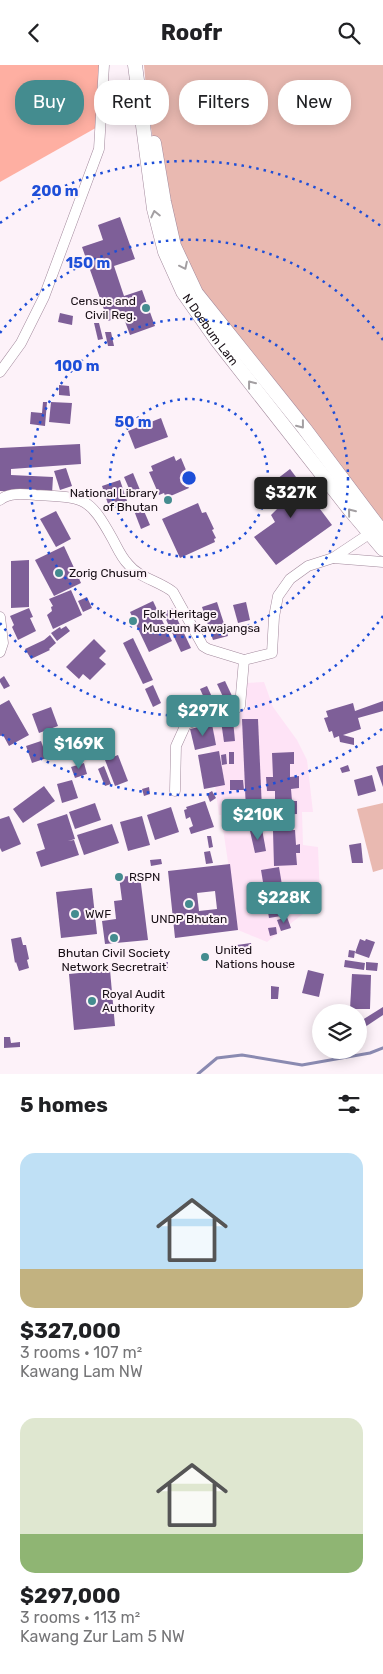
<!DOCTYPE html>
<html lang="en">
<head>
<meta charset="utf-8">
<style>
  :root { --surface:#fff; --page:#f6f6f6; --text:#202124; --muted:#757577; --accent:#448c8f }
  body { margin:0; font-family:Rubik,sans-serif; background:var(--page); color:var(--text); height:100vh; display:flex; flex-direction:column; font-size:19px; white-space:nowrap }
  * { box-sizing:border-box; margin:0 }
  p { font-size:16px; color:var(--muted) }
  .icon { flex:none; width:28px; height:28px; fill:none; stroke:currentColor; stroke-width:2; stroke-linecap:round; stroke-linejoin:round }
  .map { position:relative; height:1009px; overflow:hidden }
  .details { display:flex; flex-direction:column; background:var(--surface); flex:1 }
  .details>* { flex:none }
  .guide { position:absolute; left:15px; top:15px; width:354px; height:45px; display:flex; gap:10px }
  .tools { position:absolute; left:312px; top:939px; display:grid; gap:10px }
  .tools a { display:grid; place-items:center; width:55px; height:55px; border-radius:50%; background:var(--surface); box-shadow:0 2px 12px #0003; font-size:25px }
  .price { position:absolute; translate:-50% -42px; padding:0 11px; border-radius:5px; background:var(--accent); color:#fff; font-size:16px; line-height:32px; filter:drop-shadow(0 1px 2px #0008) }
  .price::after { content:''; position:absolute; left:50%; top:30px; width:15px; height:11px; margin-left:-8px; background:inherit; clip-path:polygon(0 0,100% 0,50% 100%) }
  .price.on { background:#222; color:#fff }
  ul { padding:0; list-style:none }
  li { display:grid; align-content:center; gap:10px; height:265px; padding:0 20px }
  li span { display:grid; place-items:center; height:155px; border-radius:15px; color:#555 }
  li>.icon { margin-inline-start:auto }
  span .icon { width:90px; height:90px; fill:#fffc; stroke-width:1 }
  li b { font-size:21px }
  h2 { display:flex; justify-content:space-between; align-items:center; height:60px; padding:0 20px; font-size:21px }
  .chip { padding:0 18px; border-radius:20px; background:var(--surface); box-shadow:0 2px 12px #0003; font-size:18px; line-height:45px }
  .chip.on { background:var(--accent); color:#fff }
  header { display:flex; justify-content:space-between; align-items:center; height:65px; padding:0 20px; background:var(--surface); font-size:22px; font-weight:700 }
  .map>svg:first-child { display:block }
  .built { fill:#fee3f6 }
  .green { fill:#e9b9b1 }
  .forest { fill:#feafa2 }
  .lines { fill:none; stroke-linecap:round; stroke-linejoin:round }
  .stream { stroke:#8a8ab1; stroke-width:3 }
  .building { fill:#7e5f98; fill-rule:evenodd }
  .street-casing { stroke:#a2899c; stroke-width:11 }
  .secondary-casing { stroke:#a2899c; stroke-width:15 }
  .street { stroke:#fff; stroke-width:10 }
  .secondary { stroke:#fff; stroke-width:14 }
  .oneway { stroke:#a39fa2 }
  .ring { fill:none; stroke:#1d4ed8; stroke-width:2.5; stroke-dasharray:2.5 5 }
  .poi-dot { fill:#448c8f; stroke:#fdf2f9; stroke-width:2 }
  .labels { text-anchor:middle; stroke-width:4; stroke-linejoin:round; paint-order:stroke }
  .poi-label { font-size:12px; fill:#180f16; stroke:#fdf2f9; text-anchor:start }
  .street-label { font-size:12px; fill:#180f16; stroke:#fdf2f9 }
  .centre { fill:#1d4ed8; stroke:#fdf2f9; stroke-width:2.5 }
  .ring-label { font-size:15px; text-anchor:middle; font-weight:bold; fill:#1d4ed8; stroke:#fdf2f9; stroke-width:4; stroke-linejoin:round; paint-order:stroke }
</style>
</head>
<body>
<header><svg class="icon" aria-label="back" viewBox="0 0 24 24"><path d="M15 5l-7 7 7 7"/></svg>Roofr<svg class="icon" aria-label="search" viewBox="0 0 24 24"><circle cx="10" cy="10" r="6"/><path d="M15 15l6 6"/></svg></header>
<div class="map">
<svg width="383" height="1009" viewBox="0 0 383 1009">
  <rect width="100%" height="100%" fill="#fdf2f9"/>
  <!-- built -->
  <polygon class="built" points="264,617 273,642 297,675 307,695 313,747 302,747 303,780 318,782 320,833 317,838 267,877 238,865 221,750 219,750 205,647 247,644 246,618"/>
  <!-- green -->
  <g class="green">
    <polygon points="144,0 383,0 383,461 202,237 169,169 148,45"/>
    <polygon points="383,738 383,804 373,807 357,744"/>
  </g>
  <!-- forest -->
  <polygon class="forest" points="0,0 107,0 101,60 0,117"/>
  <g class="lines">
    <!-- stream -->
    <polyline class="stream" points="198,1009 217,993 242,990 302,1000 370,988 383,983"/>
  </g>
  <!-- building -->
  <g class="building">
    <polygon points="120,152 135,194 114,201 124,231 142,225 155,261 130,270 123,251 108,256 82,182 103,175 98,160"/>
    <polygon points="60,248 73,251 72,260 58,257"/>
    <polygon points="94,258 99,258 103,274 98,275"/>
    <polygon points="105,267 111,267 114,281 108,281"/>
    <polygon points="59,320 69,321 70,331 59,330"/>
    <polygon points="43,337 47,337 45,361 30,359 31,347 42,348"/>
    <polygon points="51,337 72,338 70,359 49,357"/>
    <polygon points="161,353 168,372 135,384 128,366"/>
    <polygon points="80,379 81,399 11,404 11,410 53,412 52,429 0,426 0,383"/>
    <polygon points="174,391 176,396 181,393 191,417 187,419 189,423 166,433 164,428 159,430 149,407 153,406 151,401"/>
    <polygon points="66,403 72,421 60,425 54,406"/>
    <polygon points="290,404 332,460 276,500 254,472 275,457 271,450 278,443 264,424"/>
    <polygon points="133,408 140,425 131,428 124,412"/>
    <polygon points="120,415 127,436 109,442 102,421"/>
    <polygon points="198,438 202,448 206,447 214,464 212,465 216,473 214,474 215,477 180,493 162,454"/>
    <polygon points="141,439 150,460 141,464 133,443"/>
    <polygon points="56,446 71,474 56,482 40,454"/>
    <polygon points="64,481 81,518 54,531 35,495"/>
    <polygon points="29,495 29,542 11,543 11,496"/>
    <polygon points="71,525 82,550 53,564 47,550 52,546 51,542 53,541 49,534"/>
    <polygon points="87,532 92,543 83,547 78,536"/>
    <polygon points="153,536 172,576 149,587 130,547"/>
    <polygon points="217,537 228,571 213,575 202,542"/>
    <polygon points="246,537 250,555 238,558 233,540"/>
    <polygon points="29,543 33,552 30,553 36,566 18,575 12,562 14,560 10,551"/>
    <polygon points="172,543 191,583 181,587 163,548"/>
    <polygon points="66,561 70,566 57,576 51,568 60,562 61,564"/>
    <polygon points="50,570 56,578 49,584 50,585 31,594 25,584 44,575"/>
    <polygon points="133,573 153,615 143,619 123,578"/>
    <polygon points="94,574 106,586 99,593 106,599 90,615 83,609 79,614 66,602"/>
    <polygon points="4,611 10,621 4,624 0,617 0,614"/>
    <polygon points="225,616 233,633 225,636 217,619"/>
    <polygon points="153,620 161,638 153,642 145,624"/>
    <polygon points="207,621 212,632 205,635 200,624"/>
    <polygon points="9,635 29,670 9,681 3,670 0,671 0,640"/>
    <polygon points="383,636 383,646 358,653 361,664 343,670 354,673 354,680 340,677 339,671 334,673 332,666 329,667 324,653 328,652 326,646 353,638 355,646"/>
    <polygon points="51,642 58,661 39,668 32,649"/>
    <polygon points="242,654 258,654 262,745 246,746"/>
    <polygon points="233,655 235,676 224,677 221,656"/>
    <polygon points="212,659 216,680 195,685 190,664"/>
    <polygon points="41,676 47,693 32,698 26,681"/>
    <polygon points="219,686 225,720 204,724 198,690"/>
    <rect x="229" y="687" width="5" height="12"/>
    <polygon points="294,687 294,699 290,699 290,712 299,711 299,723 291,724 292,736 297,736 297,749 275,750 275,726 267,726 266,712 273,712 272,688"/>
    <polygon points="226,689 227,699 222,700 221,690"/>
    <polygon points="118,690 128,716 115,721 105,695"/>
    <polygon points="84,698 87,709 75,713 71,702"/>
    <polygon points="348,700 350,706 342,708 340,703"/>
    <polygon points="383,700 383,722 376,702"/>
    <polygon points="104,701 111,719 105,721 98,704"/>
    <polygon points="372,710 376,726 358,731 354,715"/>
    <polygon points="72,715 78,733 62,738 57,719"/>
    <polygon points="230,715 243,715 244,725 230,725"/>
    <polygon points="44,721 55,736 23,758 13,744"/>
    <polygon points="149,722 150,729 144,731 142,724"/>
    <polygon points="212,726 216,733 210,737 207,729"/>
    <polygon points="205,736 214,762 191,769 189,763 193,761 190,752 186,754 184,745 187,744 186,742"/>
    <polygon points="95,738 101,755 75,764 69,747"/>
    <polygon points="171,742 179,767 155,775 147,750"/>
    <polygon points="67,749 75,774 68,776 74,775 79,790 41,802 36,787 45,784 37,759"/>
    <polygon points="9,751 21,779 2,787 0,783 0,754"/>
    <polygon points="142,751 150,780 128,786 120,757"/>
    <polygon points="112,759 119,778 84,790 77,770"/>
    <polygon points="262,764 266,786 255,788 250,766"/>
    <polygon points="295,765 296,780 300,779 300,788 296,788 297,800 274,801 273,766"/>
    <polygon points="207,771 211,771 213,782 209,783"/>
    <polygon points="361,778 363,798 352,798 349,780"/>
    <polygon points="210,786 213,798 206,799 204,787"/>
    <polygon points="161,794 162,799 151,801 150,795"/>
    <path d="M230 799 238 865 175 873 168 806ZM215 826 217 844 199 846 197 828Z"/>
    <polygon points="279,802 287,850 269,853 261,805"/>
    <polygon points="139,810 141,819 148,875 105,879 102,856 116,854 114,836 122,835 119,812"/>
    <polygon points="92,823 97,869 61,873 56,827"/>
    <polygon points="287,852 291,863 281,866 277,855"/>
    <polygon points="276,862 277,869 270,871 268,863"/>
    <polygon points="21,872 23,880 26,880 29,894 27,895 29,903 19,906 16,897 15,898 11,874"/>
    <polygon points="360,874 365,876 366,874 375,877 369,893 355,888"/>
    <polygon points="251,878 252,884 231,887 230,881"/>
    <polygon points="349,885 355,886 354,893 348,892"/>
    <polygon points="345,895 365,898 364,905 344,902"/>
    <polygon points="168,897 168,903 157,904 157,899"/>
    <polygon points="366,897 378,898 377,906 366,905"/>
    <polygon points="110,905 115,961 74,965 69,909"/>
    <polygon points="308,905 324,909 319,932 302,928"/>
    <polygon points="352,909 371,910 370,944 350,944"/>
    <polygon points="271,921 279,922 278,934 271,934"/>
    <polygon points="383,942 383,950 359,966 359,957"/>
    <polygon points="4,972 10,972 11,978 20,977 20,982 4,983"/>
  </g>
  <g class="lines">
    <!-- street casing -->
    <g class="street-casing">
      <g id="street">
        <polyline points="0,307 21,278 44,232 99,84 104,0"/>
        <path d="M0 435C9 427 25 429 36 430 84 433 88 430 112 473 117 482 121 492 128 499 139 513 159 516 173 527L203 581 208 584 244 595 272 588 274 552 278 531 290 514 308 501 333 493 375 465"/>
        <polyline points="333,493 383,497"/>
        <polyline points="0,552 3,578 0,587"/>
        <path d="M175 726 176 681 186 659C204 652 224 651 240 641L244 595"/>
      </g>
    </g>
    <!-- secondary casing -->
    <g class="secondary-casing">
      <g id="secondary">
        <path id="s1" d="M135 0 154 144 165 187 183 227 216 274 350 445 383 484"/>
        <polyline points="154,78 164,137 174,181 196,228 304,363 383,468"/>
      </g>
    </g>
    <!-- street -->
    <use href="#street" class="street"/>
    <!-- secondary -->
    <use href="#secondary" class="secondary"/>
  </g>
  <!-- one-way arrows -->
  <defs><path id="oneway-chevron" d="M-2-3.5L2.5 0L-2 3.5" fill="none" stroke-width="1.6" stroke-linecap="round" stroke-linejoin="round" transform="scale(1.25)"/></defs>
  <g class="oneway">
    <use href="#oneway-chevron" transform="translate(155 149) rotate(-103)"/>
    <use href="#oneway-chevron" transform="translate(184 201) rotate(64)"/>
    <use href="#oneway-chevron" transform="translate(251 319) rotate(-128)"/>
    <use href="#oneway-chevron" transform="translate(301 360) rotate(52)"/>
    <use href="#oneway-chevron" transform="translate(351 447) rotate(-129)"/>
  </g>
  <!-- distance rings -->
  <g class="ring">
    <circle cx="189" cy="413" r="79"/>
    <circle cx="189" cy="413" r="159"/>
    <path d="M383 551A238 238 0 0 1 0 558M0 268A238 238 0 0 1 383 275"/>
    <path d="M382 664A317 317 0 0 1 0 668M0 158A317 317 0 0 1 382 162"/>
  </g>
  <!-- markers -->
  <g class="poi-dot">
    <circle cx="146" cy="243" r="5"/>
    <circle cx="168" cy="435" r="5"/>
    <circle cx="59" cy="508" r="5"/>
    <circle cx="133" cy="556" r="5"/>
    <circle cx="119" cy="812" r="5"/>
    <circle cx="189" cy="839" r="5"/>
    <circle cx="75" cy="849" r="5"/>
    <circle cx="114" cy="873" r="5"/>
    <circle cx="205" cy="892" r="5"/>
    <circle cx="92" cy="936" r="5"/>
  </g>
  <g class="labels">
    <!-- poi labels -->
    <g class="poi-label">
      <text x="136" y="240" text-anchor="end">Census and<tspan x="136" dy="14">Civil Reg.</tspan></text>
      <text x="158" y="432" text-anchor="end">National Library<tspan x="158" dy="14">of Bhutan</tspan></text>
      <text x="69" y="512">Zorig Chusum</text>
      <text x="143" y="553">Folk Heritage<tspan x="143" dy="14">Museum Kawajangsa</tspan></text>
      <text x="129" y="816">RSPN</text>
      <text x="85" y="853">WWF</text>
      <text x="189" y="858" text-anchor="middle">UNDP Bhutan</text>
      <text x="215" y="889">United<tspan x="215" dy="14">Nations house</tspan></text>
      <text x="114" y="892" text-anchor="middle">Bhutan Civil Society<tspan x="114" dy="14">Network Secretrait</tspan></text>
      <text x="102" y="933">Royal Audit<tspan x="102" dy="14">Authority</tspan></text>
    </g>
    <!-- street labels -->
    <g class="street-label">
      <text dy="4" stroke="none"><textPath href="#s1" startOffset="280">N Doebum Lam</textPath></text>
    </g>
  </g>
  <circle cx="189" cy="413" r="8" class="centre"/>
  <g class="ring-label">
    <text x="55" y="131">200 m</text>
    <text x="88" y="203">150 m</text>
    <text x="77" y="306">100 m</text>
    <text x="133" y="362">50 m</text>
  </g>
</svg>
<div class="tools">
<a><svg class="icon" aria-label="layers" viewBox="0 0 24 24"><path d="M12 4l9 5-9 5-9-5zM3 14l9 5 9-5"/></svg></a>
</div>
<b class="price on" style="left:291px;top:454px">$327K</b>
<b class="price" style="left:203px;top:672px">$297K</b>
<b class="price" style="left:79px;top:705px">$169K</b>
<b class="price" style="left:258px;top:776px">$210K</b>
<b class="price" style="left:284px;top:859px">$228K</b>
<div class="guide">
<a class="chip on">Buy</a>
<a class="chip">Rent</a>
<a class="chip">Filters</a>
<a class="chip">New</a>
</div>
</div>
<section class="details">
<h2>5 homes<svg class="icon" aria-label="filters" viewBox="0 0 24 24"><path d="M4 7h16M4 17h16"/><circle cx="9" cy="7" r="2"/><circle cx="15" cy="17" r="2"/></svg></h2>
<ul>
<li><span style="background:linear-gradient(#bfe0f5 75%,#c2b280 0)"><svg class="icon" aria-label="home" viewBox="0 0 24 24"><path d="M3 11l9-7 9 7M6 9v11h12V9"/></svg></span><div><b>$327,000</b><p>3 rooms · 107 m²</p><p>Kawang Lam NW</p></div></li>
<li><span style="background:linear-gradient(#dfe7d0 75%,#8fb573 0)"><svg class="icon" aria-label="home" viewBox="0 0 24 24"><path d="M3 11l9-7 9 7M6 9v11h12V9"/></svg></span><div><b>$297,000</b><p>3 rooms · 113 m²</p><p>Kawang Zur Lam 5 NW</p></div></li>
</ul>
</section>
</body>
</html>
